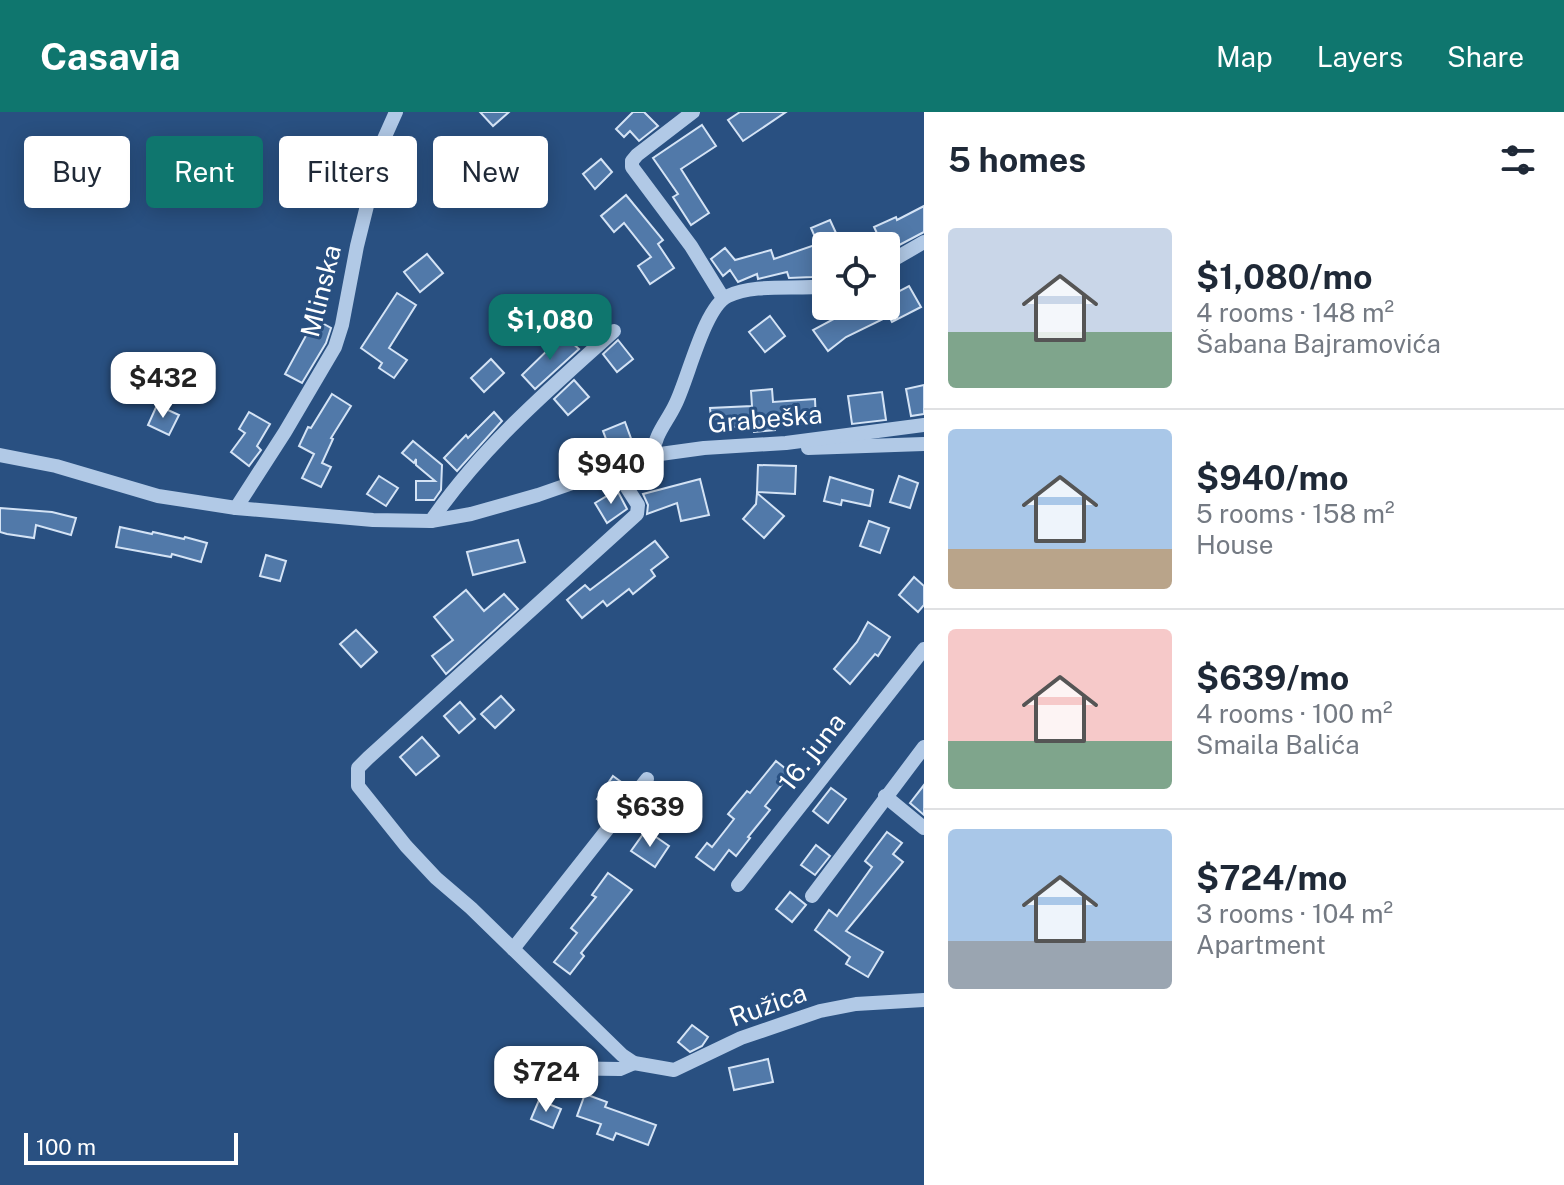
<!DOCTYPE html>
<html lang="en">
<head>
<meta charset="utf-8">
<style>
  :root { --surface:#fff; --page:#f6f6f7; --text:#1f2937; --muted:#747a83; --line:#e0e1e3; --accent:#0f766e }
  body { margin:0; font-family:"Public Sans",sans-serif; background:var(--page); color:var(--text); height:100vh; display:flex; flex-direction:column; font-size:30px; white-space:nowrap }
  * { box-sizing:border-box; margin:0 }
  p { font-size:26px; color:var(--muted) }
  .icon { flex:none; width:44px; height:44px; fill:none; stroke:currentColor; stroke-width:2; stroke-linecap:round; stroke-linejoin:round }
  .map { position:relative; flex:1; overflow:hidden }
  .details { display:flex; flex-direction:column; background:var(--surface); width:640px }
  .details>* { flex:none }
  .hud { position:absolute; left:24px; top:24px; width:760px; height:72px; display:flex; gap:16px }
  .buttons { position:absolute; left:812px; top:120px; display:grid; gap:16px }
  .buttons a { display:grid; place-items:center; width:88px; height:88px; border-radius:8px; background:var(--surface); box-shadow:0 4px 20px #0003; font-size:40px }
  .scale { position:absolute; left:24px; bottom:20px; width:214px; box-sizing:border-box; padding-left:8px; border:4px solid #fff; border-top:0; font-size:22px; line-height:28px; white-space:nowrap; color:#fff; -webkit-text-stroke:6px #295081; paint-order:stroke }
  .price { position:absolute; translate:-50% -68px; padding:0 18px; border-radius:16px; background:#fff; color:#222; font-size:26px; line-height:52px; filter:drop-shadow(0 2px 4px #0008) }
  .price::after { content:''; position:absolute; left:50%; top:48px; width:24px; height:18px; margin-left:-12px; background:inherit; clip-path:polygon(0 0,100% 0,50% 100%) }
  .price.on { background:var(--accent); color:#fff }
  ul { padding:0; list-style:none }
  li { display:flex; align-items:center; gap:24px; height:200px; padding:0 24px }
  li+li { border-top:2px solid var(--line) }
  li span { display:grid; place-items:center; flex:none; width:224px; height:160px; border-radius:8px; color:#555 }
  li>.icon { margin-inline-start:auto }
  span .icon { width:96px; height:96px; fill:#fffc; stroke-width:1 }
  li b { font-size:34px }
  h2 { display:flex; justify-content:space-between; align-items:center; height:96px; padding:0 24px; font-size:34px }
  .chip { padding:0 28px; border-radius:8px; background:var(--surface); box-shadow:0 4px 20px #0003; font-size:28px; line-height:72px }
  .chip.on { background:var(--accent); color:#fff }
  header { display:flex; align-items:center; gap:48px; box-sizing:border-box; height:112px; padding:0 40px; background:var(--accent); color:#fff }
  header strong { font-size:38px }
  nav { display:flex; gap:44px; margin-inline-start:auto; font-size:28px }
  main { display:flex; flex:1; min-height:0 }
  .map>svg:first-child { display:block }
  .building { fill:#5179a9; stroke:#d4e3f5; stroke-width:2 }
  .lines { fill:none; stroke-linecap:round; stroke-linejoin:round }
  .minor { stroke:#b1c9e6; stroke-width:14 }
  .labels { text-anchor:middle; stroke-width:6; stroke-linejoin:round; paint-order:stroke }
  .street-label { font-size:26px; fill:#fff; stroke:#295081 }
</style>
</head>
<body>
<header>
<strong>Casavia</strong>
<nav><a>Map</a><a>Layers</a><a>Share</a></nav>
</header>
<main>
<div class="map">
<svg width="924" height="1073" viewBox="0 0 924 1073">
  <rect width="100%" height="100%" fill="#295081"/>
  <!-- building -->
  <g class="building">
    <polygon points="480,0 509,0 493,14"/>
    <polygon points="633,0 644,0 658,14 639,29 630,19 624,25 616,17"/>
    <polygon points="740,0 786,0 743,29 728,8"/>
    <polygon points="702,13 716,34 681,57 709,101 691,113 673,85 678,82 653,46"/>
    <polygon points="601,47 612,60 595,77 583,62"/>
    <polygon points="626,83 663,128 658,132 674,156 650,172 638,154 651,145 624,111 614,120 601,104"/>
    <polygon points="924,94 924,120 886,140 886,134 883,134 874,115 896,105 897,108"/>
    <polygon points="830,108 842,134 826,134 826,160 812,165 789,166 787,160 758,167 757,162 738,170 730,158 723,164 711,147 725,136 735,148 771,138 774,147 818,132 811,116"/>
    <polygon points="427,142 443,161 420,180 404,160"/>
    <polygon points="909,174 921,195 892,210 889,204 846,225 828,239 813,218 858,194 886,194 886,186"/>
    <polygon points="397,181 416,193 389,236 407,248 394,266 379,256 382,251 361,236"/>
    <polygon points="579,187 593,204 574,220 559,202"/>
    <polygon points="770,204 785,224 765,240 749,220"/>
    <polygon points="315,207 331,216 326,231 302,271 285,262"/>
    <polygon points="563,223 579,237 535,277 522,263"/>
    <polygon points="618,228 633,247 617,260 603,242"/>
    <polygon points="491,247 504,261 484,280 471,266"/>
    <polygon points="574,268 589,285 568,303 554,287"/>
    <polygon points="924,273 924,302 911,304 906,277"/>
    <polygon points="772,277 773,290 815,287 816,311 775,313 775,318 754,320 753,314 712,316 710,296 752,294 751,279"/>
    <polygon points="882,280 886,308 852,312 848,284"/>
    <polygon points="332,282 351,294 331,326 333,327 322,351 331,355 321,375 302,366 314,342 299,334 308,315 311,316"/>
    <polygon points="157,293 179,303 169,323 148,313"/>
    <polygon points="249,300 270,312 257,334 261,338 249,354 231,340 245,321 239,317"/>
    <polygon points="494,300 502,309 457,359 444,346 466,323 468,326"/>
    <polygon points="625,310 633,332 611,340 603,319"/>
    <polygon points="413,329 442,353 441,378 434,388 416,388 416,369 435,369 416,353 416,347 414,351 402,341"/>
    <polygon points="758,353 796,354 795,382 757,380"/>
    <polygon points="379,364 398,376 386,394 367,382"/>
    <polygon points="899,364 918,371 910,396 890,390"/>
    <polygon points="830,365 873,378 870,394 842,388 841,393 824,389"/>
    <polygon points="700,367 709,403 681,409 677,391 647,402 648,393 643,382"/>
    <polygon points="617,378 627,397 607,411 595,391"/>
    <polygon points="757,381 784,404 764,426 743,407 756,392"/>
    <polygon points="0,396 52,400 76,406 71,423 36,413 34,426 7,422 0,420"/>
    <polygon points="869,409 889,416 880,441 860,434"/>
    <polygon points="120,415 152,422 153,420 184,427 185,425 207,431 201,450 172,442 171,445 116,435"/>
    <polygon points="518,428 525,450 473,463 467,440"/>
    <polygon points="655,429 668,445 651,458 655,464 633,482 629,477 607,494 603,489 582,506 567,488 585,473 590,478"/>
    <polygon points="266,443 286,449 280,469 260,464"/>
    <polygon points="914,465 924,474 924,493 918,500 899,483"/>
    <polygon points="466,478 484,499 504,482 518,497 446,562 432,544 453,528 434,505"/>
    <polygon points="868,510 890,525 878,544 875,542 850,572 834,557 857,530"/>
    <polygon points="356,518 377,540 361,555 340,532"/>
    <polygon points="501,584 514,598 495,616 481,602"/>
    <polygon points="460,590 475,607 459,621 444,604"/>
    <polygon points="422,625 439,644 416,663 400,645"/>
    <polygon points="776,649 791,661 765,694 770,698 748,725 750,726 736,744 729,738 714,758 696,745 707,731 712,735 734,707 728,702 747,679 750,681"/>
    <polygon points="613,664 628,675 610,697 597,687"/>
    <polygon points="680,672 695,684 678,704 663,691"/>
    <polygon points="924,673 924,703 910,691"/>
    <polygon points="831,676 846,687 828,711 813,699"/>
    <polygon points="646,718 669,734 655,755 631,739"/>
    <polygon points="887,720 902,731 893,742 903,750 846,819 883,840 868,865 846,852 850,845 815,818 829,798 837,804 872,755 865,749"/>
    <polygon points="816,733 830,744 815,763 801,753"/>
    <polygon points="608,761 632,778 581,841 584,844 570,862 554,850 577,821 571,816 596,785 592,783"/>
    <polygon points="790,780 806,793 792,810 776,797"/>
    <polygon points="692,913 708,925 702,934 690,940 678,930"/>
    <polygon points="768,947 773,970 734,978 729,956"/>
    <polygon points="585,982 607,990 605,995 656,1013 648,1033 616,1021 613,1028 597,1022 601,1012 577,1004"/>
    <polygon points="539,988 561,997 553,1016 531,1007"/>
  </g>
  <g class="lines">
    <!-- minor -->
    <g class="minor">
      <polyline points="693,0 637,43 632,49 632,55 691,134 723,186"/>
      <polyline points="886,152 924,130"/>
      <polyline points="808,336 924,332"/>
      <polyline points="0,343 56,354 158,384 236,396 373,408 431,409 471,402 538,383 653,343 704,336 786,331 924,313"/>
      <path d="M653 343C654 323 667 310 675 293 688 268 704 195 728 184 755 171 796 178 826 174"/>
      <polyline points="615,357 638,393 637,402 368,646 358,656 358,674 406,734 436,766 471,796 622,943 634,951 674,958 741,926 820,899 856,892 924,888"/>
      <polyline points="236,396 285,320 335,235 342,213 357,134 383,29 396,0"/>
      <path d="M431 409C481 336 548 278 614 219"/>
      <polyline points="885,684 924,716"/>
      <polyline points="738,773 924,537"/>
      <polyline points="812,784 924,635"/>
      <polyline points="513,837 647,667"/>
      <polyline points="547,956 620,957 634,951"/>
    </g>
  </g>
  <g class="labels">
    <!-- street labels -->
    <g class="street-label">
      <text transform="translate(321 179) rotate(-76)" y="9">Mlinska</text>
      <text transform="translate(765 307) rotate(-5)" y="9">Grabeška</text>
      <text transform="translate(812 640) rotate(-52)" y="9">16. juna</text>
      <text transform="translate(768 893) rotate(-20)" y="9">Ružica</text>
    </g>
  </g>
</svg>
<div class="buttons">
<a><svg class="icon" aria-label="locate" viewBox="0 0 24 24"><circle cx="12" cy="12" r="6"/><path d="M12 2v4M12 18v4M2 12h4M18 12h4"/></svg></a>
</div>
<div class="scale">100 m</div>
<b class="price on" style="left:550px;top:250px">$1,080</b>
<b class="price" style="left:163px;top:308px">$432</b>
<b class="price" style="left:611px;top:394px">$940</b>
<b class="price" style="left:650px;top:737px">$639</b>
<b class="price" style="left:546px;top:1002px">$724</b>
<div class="hud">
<a class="chip">Buy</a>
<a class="chip on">Rent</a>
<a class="chip">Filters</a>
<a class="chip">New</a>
</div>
</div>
<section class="details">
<h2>5 homes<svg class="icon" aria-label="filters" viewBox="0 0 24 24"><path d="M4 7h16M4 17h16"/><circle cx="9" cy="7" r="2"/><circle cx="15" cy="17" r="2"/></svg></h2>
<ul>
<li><span style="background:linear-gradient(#c9d6e8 65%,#7fa58c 0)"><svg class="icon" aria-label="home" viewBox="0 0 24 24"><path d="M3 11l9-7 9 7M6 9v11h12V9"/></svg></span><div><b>$1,080/mo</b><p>4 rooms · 148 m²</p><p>Šabana Bajramovića</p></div></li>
<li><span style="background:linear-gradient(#a9c7e8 75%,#b9a48a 0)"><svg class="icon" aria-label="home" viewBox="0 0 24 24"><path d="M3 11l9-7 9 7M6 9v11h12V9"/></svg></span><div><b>$940/mo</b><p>5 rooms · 158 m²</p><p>House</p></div></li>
<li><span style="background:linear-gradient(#f6c9c9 70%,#7fa58c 0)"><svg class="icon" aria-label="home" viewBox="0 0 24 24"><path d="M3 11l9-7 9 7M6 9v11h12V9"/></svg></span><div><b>$639/mo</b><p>4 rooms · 100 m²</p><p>Smaila Balića</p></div></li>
<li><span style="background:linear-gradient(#a9c7e8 70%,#9aa5b1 0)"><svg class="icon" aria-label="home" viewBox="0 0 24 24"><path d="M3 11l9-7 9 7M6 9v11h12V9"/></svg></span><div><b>$724/mo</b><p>3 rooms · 104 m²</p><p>Apartment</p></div></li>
</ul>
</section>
</main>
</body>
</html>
